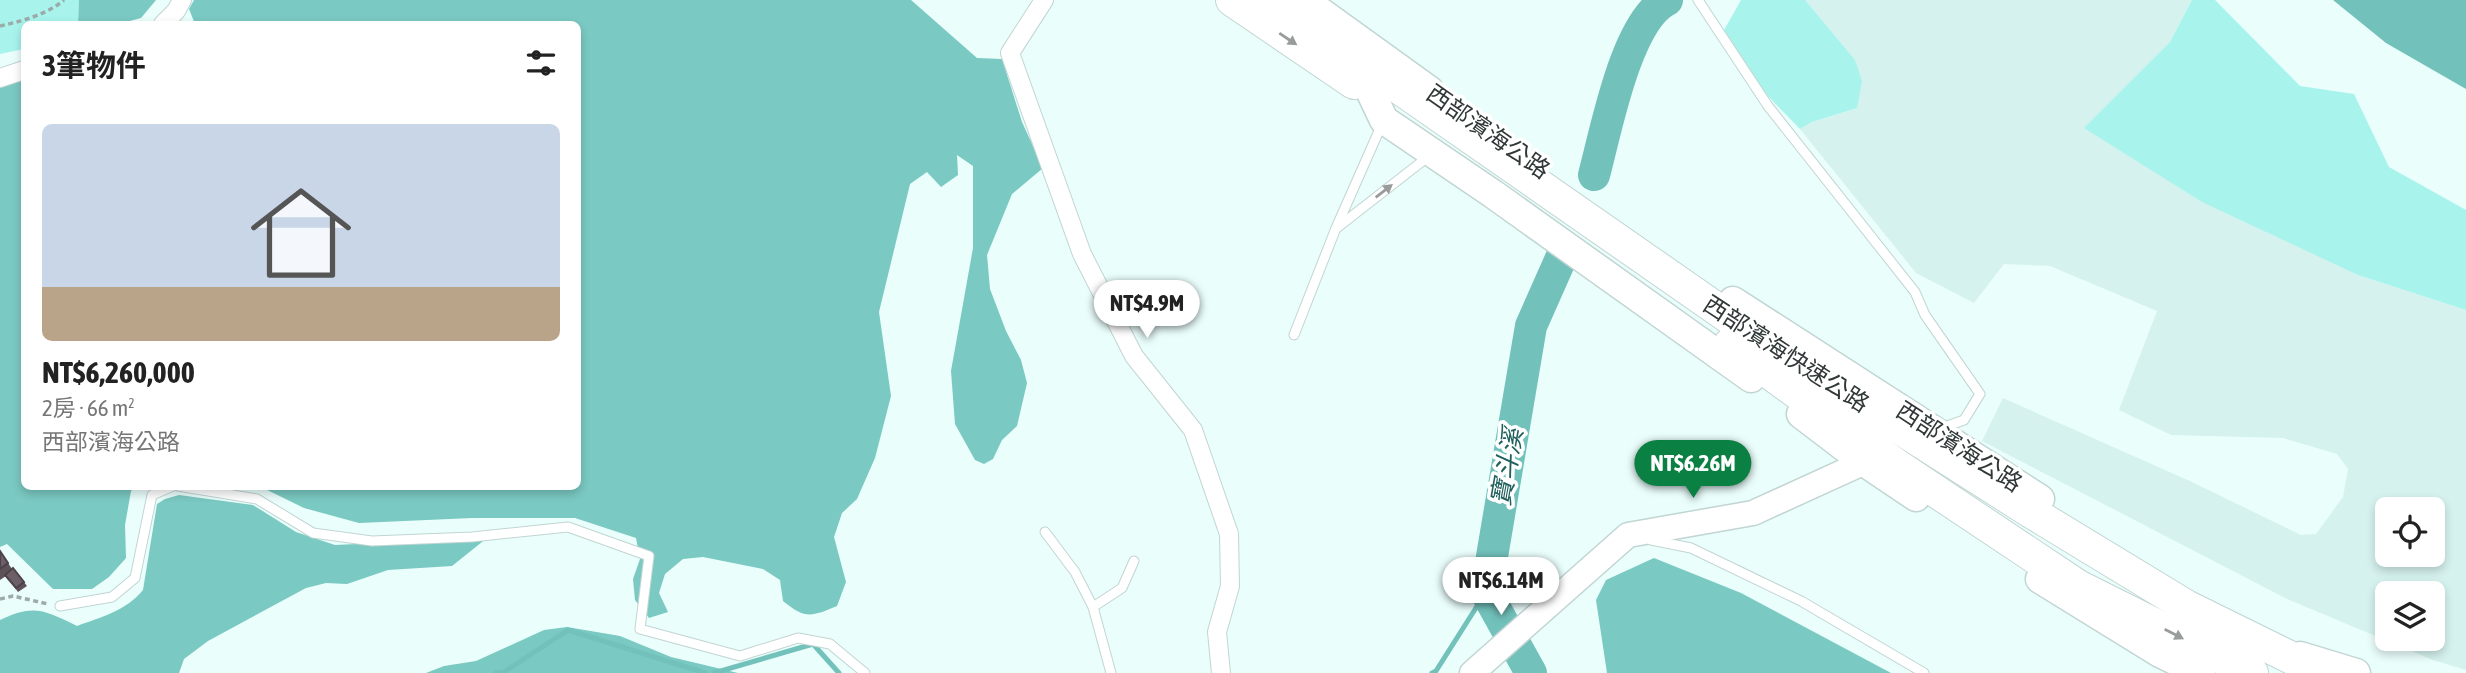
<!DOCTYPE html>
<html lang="zh-TW">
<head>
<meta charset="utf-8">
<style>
  :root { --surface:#fff; --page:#f2f2f2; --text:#222; --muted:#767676; --line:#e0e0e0; --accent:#0b8043 }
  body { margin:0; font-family:"Asap Condensed","Noto Sans TC",sans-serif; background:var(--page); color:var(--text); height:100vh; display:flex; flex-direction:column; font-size:26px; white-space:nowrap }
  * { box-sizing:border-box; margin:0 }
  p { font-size:23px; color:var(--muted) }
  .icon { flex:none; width:38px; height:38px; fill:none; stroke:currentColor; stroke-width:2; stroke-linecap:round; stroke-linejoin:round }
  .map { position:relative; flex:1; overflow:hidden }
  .panel { position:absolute; left:21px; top:21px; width:560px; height:469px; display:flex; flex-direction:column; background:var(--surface); border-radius:10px; box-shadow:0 4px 10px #0003 }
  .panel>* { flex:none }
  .fabs { position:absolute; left:2375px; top:497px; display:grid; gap:14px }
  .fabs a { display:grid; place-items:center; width:70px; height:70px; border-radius:10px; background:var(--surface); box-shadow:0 4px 10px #0003; font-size:35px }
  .price { position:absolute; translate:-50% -60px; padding:0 16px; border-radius:24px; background:#fff; color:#222; font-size:23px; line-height:46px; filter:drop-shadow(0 2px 4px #0008) }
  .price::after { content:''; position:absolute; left:50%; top:42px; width:21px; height:16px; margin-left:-10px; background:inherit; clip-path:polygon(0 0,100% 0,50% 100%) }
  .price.on { background:var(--accent); color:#fff }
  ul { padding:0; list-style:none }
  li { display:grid; align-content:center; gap:14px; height:371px; padding:0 21px }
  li+li { border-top:2px solid var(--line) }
  li span { display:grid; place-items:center; height:217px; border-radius:10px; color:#555 }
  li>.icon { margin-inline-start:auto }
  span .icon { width:126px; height:126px; fill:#fffc; stroke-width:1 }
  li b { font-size:30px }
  h2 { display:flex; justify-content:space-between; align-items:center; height:84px; padding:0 21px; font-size:30px }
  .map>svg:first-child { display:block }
  .built { fill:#d5f2ef; fill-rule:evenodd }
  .green { fill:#a8f4ed }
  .forest { fill:#7ac9c2 }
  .water { fill:#72c1bb }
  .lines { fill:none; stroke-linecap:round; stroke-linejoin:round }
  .stream { stroke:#72c1bb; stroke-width:5 }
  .river { stroke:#72c1bb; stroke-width:32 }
  .lane-casing { stroke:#c1d5d3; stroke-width:11 }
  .street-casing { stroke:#c1d5d3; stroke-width:20 }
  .secondary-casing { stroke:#c1d5d3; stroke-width:27 }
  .primary-casing { stroke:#c1d5d3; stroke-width:31 }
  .highway-casing { stroke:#c1d5d3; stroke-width:34 }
  .path { stroke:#9caba9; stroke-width:3.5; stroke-dasharray:5 3.5; stroke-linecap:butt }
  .lane { stroke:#fff; stroke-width:9 }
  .street { stroke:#fff; stroke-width:18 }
  .secondary { stroke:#fff; stroke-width:24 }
  .primary { stroke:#fff; stroke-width:28 }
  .highway { stroke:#fff; stroke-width:32 }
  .wall { fill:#5e5258 }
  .building { fill:#6d5f66; stroke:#4c4247; stroke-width:2 }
  .oneway { fill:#989c9b }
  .labels { text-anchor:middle; stroke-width:7; stroke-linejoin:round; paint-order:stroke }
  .street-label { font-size:24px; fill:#303837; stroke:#fff }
  .water-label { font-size:26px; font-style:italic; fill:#20615d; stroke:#fff }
</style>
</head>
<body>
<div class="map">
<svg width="2466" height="673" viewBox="0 0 2466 673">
  <rect width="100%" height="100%" fill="#eafefc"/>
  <!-- built -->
  <path class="built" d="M1805 0H2192L2170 42 2085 128 2358 275 2466 310V670L2433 660 2287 599 1982 441 2003 398 2192 482 2301 535 2316 534 2343 497 2348 469 2337 454 2283 438 2171 435 2119 410 2157 311 2050 266 2004 264 1974 303 1916 273 1800 129 1812 122 1857 108ZM2387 509H2432V555H2387ZM2387 593H2432V639H2387Z"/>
  <!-- green -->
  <g class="green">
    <polygon points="0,0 79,0 78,24 24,24 24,49 0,54"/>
    <polygon points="1741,0 1805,0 1855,60 1862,81 1857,108 1812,122 1800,129 1763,91 1724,30"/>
    <polygon points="2192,0 2215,0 2300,86 2354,94 2389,167 2466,210 2466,310 2358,275 2202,202 2084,128 2170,42"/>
  </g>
  <!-- forest -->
  <g class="forest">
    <polygon points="79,0 156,0 141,18 118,24 78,24"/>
    <path d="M194 0H911L977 58 1002 59 1022 122 1043 168 1012 194 987 255 990 289 1006 331 1021 360 1027 383 1017 426 1002 440 993 459 984 464 975 460 955 424 951 371 973 248V166L957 155 958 175 941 187 927 172 910 184 879 312 891 396 875 458 857 499 842 513 834 537 846 582 837 606C811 617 805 619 783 601L780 580 763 569 703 557 683 559 665 574 659 593 668 612 649 618 635 600 633 579 640 559 636 538 575 518H472L359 523 304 508 261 487 578 486V24H195L189 9Z"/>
    <polygon points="24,80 24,486 135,487 131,491 125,525 126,558 109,577 92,589 53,589 7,544 0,547 0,85"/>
    <path d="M179 495 253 505 296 532 335 545 487 538 452 566 388 570 347 584 326 583 306 588 208 641 184 659 179 673H0V620C34 604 44 610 77 626 101 617 126 611 143 590L157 504 165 499Z"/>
    <polygon points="1654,558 1741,593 1891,673 1607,673 1596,600 1606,580"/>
    <polygon points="567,627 620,636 671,657 738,673 426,673 444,666 476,661 544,630"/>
  </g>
  <!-- water -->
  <polygon class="water" points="2333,0 2466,0 2466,89 2386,43"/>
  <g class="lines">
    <!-- stream -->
    <g class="stream">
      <polyline points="496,673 504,672 568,630 705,673"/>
      <polyline points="714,673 813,644 839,673"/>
      <polyline points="1432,673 1436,671 1486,592"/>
    </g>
    <!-- river -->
    <g class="river">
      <path d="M1594 175C1606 131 1626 21 1667 0"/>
      <polyline points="1531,673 1486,592 1531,326 1562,256"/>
    </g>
    <!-- lane casing -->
    <g class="lane-casing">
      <g id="lane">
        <polyline points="1698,0 1768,106 1915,292 1925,315 1980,394 1964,420 1939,429"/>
        <polyline points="1338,227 1429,156"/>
        <polyline points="1294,335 1336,228 1382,124"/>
        <polyline points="178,486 257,499 313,533 372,541 472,537 568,527 649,556 640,629 740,656 798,638 830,644 865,673"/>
        <polyline points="1045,532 1075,572 1093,607"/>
        <polyline points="1651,540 1691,548 1801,601 1924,673"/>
        <polyline points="60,606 112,597 135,578 152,495 173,486"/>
        <polyline points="1111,673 1093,607 1122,588 1134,561"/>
      </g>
    </g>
    <!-- street casing -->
    <g class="street-casing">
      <g id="street">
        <polyline points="1044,0 1010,53 1082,254 1134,356 1193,430 1229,534 1230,586 1217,632 1221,673"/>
        <polyline points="163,24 176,11 182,0"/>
        <polyline points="0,78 24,70"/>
      </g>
    </g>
    <!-- secondary casing -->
    <g class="secondary-casing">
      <polyline id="secondary" points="1472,673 1628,535 1753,513 1867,461"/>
    </g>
    <!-- primary casing -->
    <g class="primary-casing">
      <g id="primary">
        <polyline points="1304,0 1429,90"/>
        <polyline points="1352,53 1384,120 1493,194 1751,378"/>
        <polyline points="1733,301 2040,499"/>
        <polyline points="1801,414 1864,462 1916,497"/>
        <polyline points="2040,579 2160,653 2201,673"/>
        <polyline points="2300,656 2356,673"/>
      </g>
    </g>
    <!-- highway casing -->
    <g class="highway-casing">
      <g id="highway">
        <polyline points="1232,0 1354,83"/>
        <polyline points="1273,0 1760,339 2028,510 2186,606 2322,673"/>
        <polyline points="1730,344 1895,464 2078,586 2252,673"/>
      </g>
    </g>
    <!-- path -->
    <g class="path">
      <path d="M0 26C22 21 46 15 64 0"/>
      <polyline points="0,599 13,596 48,604"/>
    </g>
    <!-- lane -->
    <use href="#lane" class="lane"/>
    <!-- street -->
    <use href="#street" class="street"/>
    <!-- secondary -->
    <use href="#secondary" class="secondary"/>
    <!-- primary -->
    <use href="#primary" class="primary"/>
    <!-- highway -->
    <use href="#highway" class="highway"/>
  </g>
  <!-- wall -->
  <polygon class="wall" points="0,551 12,569 13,568 27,586 18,592 6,576 0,580"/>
  <!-- building -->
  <g class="building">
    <polygon points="0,551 8,563 0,569"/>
    <polygon points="13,568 24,582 16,588 5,575"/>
  </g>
  <!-- one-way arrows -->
  <defs><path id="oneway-solid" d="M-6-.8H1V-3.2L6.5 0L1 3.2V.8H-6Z" transform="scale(1.75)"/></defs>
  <g class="oneway">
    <use href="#oneway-solid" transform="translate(1288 39) rotate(34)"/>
    <use href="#oneway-solid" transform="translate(1384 191) rotate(-38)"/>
    <use href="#oneway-solid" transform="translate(2174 634) rotate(27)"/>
  </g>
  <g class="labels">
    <!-- street labels -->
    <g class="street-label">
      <text transform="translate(1488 132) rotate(35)" y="8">西部濱海公路</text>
      <text transform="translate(1786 354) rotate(33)" y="8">西部濱海快速公路</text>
      <text transform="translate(1959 447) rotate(33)" y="8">西部濱海公路</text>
    </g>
    <!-- water labels -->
    <g class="water-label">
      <text transform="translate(1507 467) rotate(-80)" y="9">寶斗溪</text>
    </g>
  </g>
</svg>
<div class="fabs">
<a><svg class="icon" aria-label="locate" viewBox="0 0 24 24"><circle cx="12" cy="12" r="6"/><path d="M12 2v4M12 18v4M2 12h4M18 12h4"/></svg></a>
<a><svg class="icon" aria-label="layers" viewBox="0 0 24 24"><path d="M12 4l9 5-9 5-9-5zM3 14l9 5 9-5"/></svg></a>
</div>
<b class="price" style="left:1147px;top:340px">NT$4.9M</b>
<b class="price on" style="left:1693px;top:500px">NT$6.26M</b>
<b class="price" style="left:1501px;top:617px">NT$6.14M</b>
<section class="panel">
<h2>3筆物件<svg class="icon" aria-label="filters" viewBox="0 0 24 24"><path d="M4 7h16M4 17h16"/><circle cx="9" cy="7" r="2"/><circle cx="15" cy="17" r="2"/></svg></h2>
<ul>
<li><span style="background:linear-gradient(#c9d6e8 75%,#b9a48a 0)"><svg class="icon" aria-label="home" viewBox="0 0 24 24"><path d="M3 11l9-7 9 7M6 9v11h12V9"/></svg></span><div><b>NT$6,260,000</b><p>2房 · 66 m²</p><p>西部濱海公路</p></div></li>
</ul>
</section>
</div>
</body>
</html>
